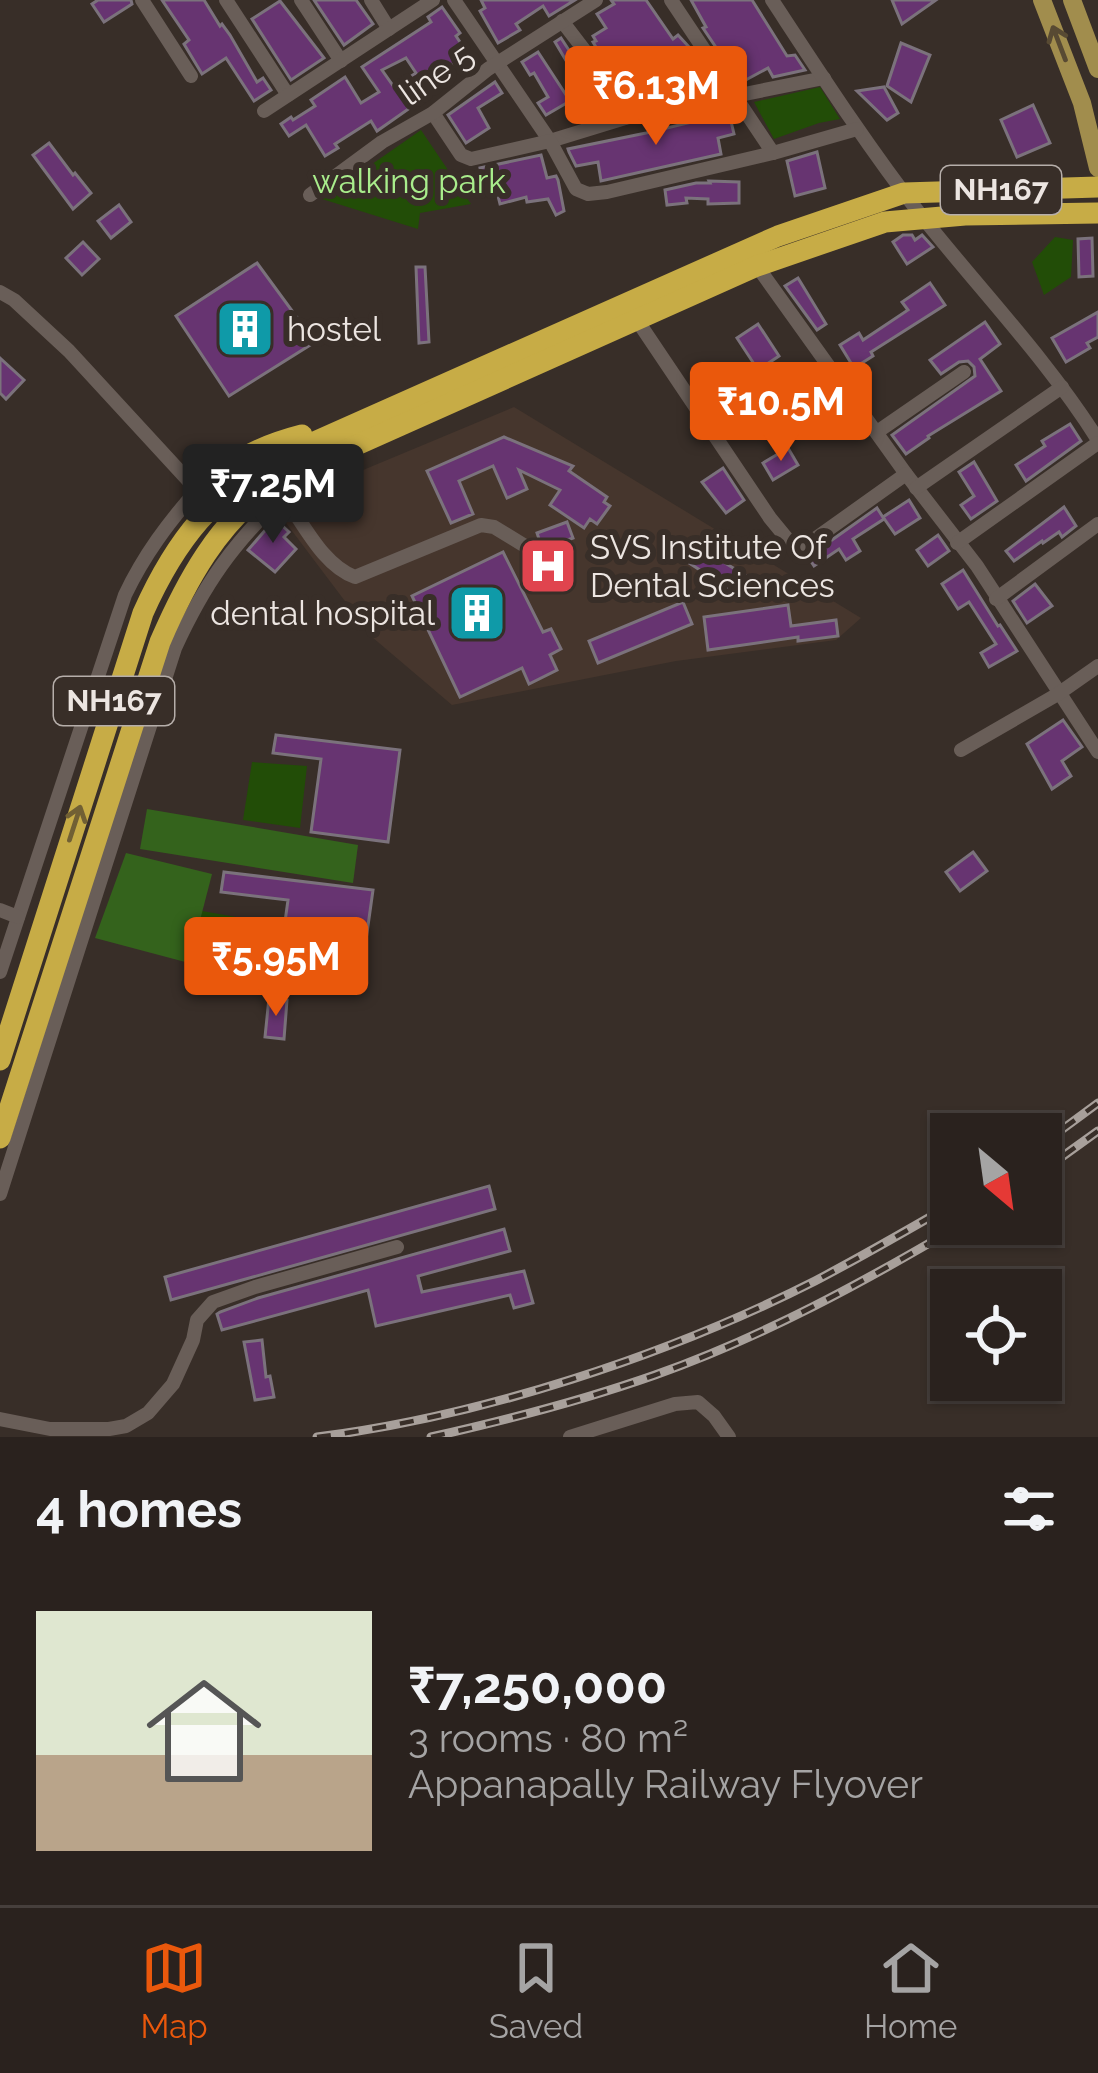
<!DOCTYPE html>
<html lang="en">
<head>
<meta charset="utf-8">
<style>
  :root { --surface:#2a221e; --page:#362f2b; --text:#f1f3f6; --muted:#a5a4a4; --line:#463f3c; --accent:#ea580c }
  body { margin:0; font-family:Raleway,sans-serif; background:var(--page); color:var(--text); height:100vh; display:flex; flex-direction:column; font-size:45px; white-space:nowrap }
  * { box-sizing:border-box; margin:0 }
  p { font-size:39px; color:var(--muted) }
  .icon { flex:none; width:66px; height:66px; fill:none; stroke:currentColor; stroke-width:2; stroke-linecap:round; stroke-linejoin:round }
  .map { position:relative; height:1437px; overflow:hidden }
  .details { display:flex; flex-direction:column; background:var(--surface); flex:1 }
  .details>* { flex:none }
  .needle { width:78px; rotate:151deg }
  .buttons { position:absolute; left:930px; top:1113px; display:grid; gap:24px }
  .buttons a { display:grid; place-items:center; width:132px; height:132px; border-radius:0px; background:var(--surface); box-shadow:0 3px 9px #0004,0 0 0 3px var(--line); font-size:60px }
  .price { position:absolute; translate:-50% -102px; padding:0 27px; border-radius:12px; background:var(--accent); color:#fff; font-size:39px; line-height:78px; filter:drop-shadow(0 3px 6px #0008) }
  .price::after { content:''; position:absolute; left:50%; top:72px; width:36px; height:27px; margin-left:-18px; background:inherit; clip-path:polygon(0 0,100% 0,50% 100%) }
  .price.current { background:#222; color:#fff }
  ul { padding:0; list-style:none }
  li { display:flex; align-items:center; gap:36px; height:300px; padding:0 36px }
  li+li { border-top:3px solid var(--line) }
  li span { display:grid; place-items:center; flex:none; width:336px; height:240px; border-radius:0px; color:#555 }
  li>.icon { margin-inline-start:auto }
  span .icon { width:144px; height:144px; fill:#fffc; stroke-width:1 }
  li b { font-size:51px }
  h2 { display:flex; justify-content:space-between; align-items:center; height:144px; padding:0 36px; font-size:51px }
  .menu { display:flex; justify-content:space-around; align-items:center; height:168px; border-top:3px solid var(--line); background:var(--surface); font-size:33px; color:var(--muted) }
  .menu a { display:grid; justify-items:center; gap:6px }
  .menu .current { color:var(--accent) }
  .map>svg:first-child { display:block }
  .built { fill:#46362d }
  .green { fill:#224d07 }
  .forest { fill:#34631c }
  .building { fill:#673471; stroke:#7b727c; stroke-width:3; fill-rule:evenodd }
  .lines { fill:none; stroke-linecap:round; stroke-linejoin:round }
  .minor { stroke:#695e58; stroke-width:14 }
  .major { stroke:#a18d4d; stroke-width:18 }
  .highway { stroke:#c7ac46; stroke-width:21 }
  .rail-casing { stroke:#a8a09b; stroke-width:9 }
  .rail { stroke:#382e28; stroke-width:4.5; stroke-dasharray:14; stroke-linecap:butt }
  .oneway { stroke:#584a33 }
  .oneway2 { stroke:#716034 }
  .labels { text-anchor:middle; stroke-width:12; stroke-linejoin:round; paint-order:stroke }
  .shield { fill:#382e28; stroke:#b6aeaa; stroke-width:3 }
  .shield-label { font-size:30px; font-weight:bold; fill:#ece5e1 }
  .street-label { font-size:33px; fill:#ece5e1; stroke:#382e28 }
  .park-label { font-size:33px; fill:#a9ed8c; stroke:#382e28 }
  .poi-label { font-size:33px; fill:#ece5e1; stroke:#382e28; text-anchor:start }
</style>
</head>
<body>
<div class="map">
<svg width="1098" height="1437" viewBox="0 0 1098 1437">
  <rect width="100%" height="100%" fill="#382e28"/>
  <!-- built -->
  <polygon class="built" points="514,407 861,618 836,640 676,661 452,705 372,637 280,515 296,498"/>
  <!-- green -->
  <g class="green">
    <polygon points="820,87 840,119 819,123 774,139 754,102"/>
    <polygon points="421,130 471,204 420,213 418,229 322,199"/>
    <polygon points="1055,237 1073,240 1071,277 1044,295 1032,262"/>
    <polygon points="252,762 307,766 300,828 243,820"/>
    <polygon points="202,911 270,923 261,972 189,963"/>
  </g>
  <!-- forest -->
  <g class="forest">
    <polygon points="147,809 358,845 353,883 140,849"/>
    <polygon points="126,853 212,874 189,963 95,938"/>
  </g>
  <!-- building -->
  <g class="building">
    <polygon points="98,0 131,0 132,4 104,22 92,4"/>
    <polygon points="162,0 204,0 220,26 222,24 230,35 257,82 263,78 271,90 254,101 226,58 202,74 184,44 189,40"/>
    <polygon points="314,0 356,0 373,24 344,45"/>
    <polygon points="481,0 575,0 549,16 543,6 516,24 520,30 498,43 480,11 485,8"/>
    <polygon points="611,0 646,0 673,39 678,35 689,47 681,52 691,70 700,64 711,82 692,93 679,96 676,91 664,99 641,103 623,79 627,77 609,49 600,54 593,42 596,41 593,36 606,28 597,14 614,4"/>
    <polygon points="691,0 752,0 787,56 795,55 805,70 773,77 768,68 740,83 703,28 706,27"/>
    <polygon points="892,0 936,0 902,24"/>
    <polygon points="280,1 324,58 291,80 252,19"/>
    <path d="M442 7 460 33 456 36 468 54 451 65 453 67 420 86 427 96 377 131 371 121 335 144 338 148 325 156 306 125 289 136 281 124 291 117 293 120 315 106 311 100 345 77 361 103 379 92 362 67 431 22 428 17ZM406 58 416 73 394 87 382 70Z"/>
    <polygon points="561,38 602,101 593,106 555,42"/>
    <polygon points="901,43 930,55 911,102 887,86"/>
    <polygon points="538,52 570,101 546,115 538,103 548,97 534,73 530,75 522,62"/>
    <polygon points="495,82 502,93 478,108 489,128 466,143 448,115"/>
    <polygon points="884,87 898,113 887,120 857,91"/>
    <polygon points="1033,105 1050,143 1017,157 1001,120"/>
    <polygon points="729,113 734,134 718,138 721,154 601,181 598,162 576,166 569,152 568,149 646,133"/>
    <polygon points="49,143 73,175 75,173 91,193 73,209 33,155"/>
    <polygon points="817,152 825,188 795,196 787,161"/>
    <polygon points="541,155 547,178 556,176 558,180 564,211 556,215 548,199 527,202 526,197 500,204 495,184 484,187 480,168"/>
    <polygon points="709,181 739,182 739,203 708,204 708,199 686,198 687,203 667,205 665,190 696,183 710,183"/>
    <polygon points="119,205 131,222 111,238 98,221"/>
    <polygon points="903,235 912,235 915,240 922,235 933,247 907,264 893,242"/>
    <polygon points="1092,238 1093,276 1079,277 1078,239"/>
    <polygon points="83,242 99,259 82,275 66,258"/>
    <polygon points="257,263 315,342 229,396 176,316"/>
    <polygon points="416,267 425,267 429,342 419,343"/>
    <polygon points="798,278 826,324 817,330 785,286"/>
    <polygon points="930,283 945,305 871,352 873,356 854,368 840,345 859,333 863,340 908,310 902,302"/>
    <polygon points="1098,312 1098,337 1087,343 1090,348 1066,362 1052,338"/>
    <polygon points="985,322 1000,344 980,359 1001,391 928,436 929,438 906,454 892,435 975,376 974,367 968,361 959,362 941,374 930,360"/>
    <polygon points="758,324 779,356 758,370 737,338"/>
    <polygon points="0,358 24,380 6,399 0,393"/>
    <polygon points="739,380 750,396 729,410 718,395"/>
    <polygon points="1070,424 1081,441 1026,481 1016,465 1045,446 1042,441"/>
    <polygon points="504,437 573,466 569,471 607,497 604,502 610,506 597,524 590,519 584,528 550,505 560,490 519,470 527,489 507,498 493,466 459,481 473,514 451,523 427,471"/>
    <polygon points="788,448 798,465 773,480 763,463"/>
    <polygon points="974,462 997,501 971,519 961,505 974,496 959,472"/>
    <polygon points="723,468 744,500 726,513 702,482"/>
    <polygon points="909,500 920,518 895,534 883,517"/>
    <polygon points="1064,507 1076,526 1062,537 1059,532 1043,543 1042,541 1014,561 1006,551"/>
    <polygon points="877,508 884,519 853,539 860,551 846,560 839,549 814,566 808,557"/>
    <polygon points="275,519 289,532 284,537 296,549 275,572 248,550"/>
    <polygon points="567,522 573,538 548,547 540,542 537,533"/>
    <polygon points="938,535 949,551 928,566 917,550"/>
    <polygon points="687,540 753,580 741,597 677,555"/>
    <polygon points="503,552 543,632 551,629 561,649 550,655 557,670 529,684 522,668 460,697 412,596"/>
    <polygon points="963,570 998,626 1000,625 1017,651 989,667 981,653 996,644 969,602 958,609 942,584"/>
    <polygon points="1035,584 1052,606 1027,623 1013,601"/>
    <polygon points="683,602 692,624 598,663 589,641"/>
    <polygon points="788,605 791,626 836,620 838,636 798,641 798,637 708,650 704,617"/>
    <polygon points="1063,720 1082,747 1062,761 1071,776 1052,789 1027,744"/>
    <polygon points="276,735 400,750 388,842 311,832 321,759 273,753"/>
    <polygon points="973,852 987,871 960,891 946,872"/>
    <polygon points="224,872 373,890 359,990 277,980 288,900 221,892"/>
    <polygon points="269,998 287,1000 284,1039 265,1037"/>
    <polygon points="489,1186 495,1209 171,1300 165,1277"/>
    <polygon points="504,1229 510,1251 418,1276 422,1292 524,1271 533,1303 514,1308 510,1295 376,1326 368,1290 222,1330 217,1314 220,1312 258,1298"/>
    <polygon points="262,1340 266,1377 270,1376 274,1397 255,1400 244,1342"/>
  </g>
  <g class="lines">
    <!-- minor -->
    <g class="minor">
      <polyline points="142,0 191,76"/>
      <polyline points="226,0 288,95"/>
      <polyline points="301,0 341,61"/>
      <polyline points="371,0 389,29"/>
      <polyline points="454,0 550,141 625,118 824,78"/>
      <polyline points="671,0 773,153"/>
      <path d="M772 0C820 73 867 146 920 214 980 290 1047 359 1098 440"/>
      <polyline points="562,21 585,51 625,118"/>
      <polyline points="264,111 433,0"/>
      <polyline points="433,113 461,155 471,159 550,141 576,189 588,194 607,192 773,153 857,129"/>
      <polyline points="310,195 382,142 433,113 488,69 596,0"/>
      <polyline points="757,266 906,474 977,566 1098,752"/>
      <path d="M0 292 14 300 69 351 197 490C168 523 144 555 125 595L0 972"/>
      <polyline points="637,320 770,518 793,546 805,546 906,474"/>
      <polyline points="877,432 964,372"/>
      <polyline points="916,488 1062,387"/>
      <polyline points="957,543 1098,443"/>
      <polyline points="996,599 1098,524"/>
      <polyline points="961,750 1058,694 1098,666"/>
      <polyline points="0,910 18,917"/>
      <path d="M0 1194 175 648C205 583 232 545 283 496 303 522 322 565 355 577L481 525 494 527 543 557"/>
      <polyline points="0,1419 50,1429 109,1429 126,1426 148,1413 173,1384 193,1340 197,1320 213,1302 255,1287 397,1247"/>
      <polyline points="570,1437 675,1404 698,1402 714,1416 729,1437"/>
    </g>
    <!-- major -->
    <g class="major">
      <polyline points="1042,0 1082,103 1098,168"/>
      <polyline points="1072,0 1098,69"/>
    </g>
    <!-- highway -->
    <g class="highway">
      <path d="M197 490C226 463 263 445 302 435"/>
      <path d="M0 1060 143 613C176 539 214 492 285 455L778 236 904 193 1098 187"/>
      <path d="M0 1138 160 642C185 584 219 519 274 485 301 469 330 457 359 444L757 266 885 222 965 215 1098 213"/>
    </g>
    <!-- rail casing -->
    <g class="rail-casing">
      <g id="rail">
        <polyline points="1041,1145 1098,1103"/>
        <polyline points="1041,1172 1098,1131"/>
        <path d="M317 1437C479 1417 669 1355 815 1281 861 1257 906 1231 951 1205"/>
        <path d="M431 1437C507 1420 581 1401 655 1375 763 1337 864 1282 962 1224"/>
      </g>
    </g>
    <!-- rail -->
    <use href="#rail" class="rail"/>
  </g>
  <!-- one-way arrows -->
  <defs><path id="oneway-shaft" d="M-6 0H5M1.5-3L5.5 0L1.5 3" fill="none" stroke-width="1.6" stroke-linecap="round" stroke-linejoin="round" transform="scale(3)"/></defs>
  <use class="oneway" href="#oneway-shaft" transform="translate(1059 43) rotate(-111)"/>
  <use class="oneway2" href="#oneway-shaft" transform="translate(75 823) rotate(-72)"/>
  <!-- icons -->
  <defs>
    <g id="building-square" transform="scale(3)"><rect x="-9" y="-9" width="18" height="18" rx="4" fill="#0f9aa8" stroke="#382e28"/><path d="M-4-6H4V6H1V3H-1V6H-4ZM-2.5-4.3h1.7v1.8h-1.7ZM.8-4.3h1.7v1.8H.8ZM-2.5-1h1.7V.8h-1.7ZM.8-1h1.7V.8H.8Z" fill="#fff"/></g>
    <g id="hospital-square" transform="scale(3)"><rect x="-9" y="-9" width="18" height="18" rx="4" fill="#e0444e" stroke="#382e28"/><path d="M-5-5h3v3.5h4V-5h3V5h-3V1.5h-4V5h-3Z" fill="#fff"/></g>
  </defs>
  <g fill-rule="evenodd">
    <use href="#building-square" x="245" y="329"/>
    <use href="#hospital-square" x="548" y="566"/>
    <use href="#building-square" x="477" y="613"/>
  </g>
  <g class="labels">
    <!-- shield labels -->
    <g class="shield">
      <rect x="941" y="166" width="120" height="48" rx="9"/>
      <rect x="54" y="677" width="120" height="48" rx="9"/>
    </g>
    <g class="shield-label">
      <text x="1001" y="200">NH167</text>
      <text x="114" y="711">NH167</text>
    </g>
    <!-- street labels -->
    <g class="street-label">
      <text transform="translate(436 74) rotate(-35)" y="12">line 5</text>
    </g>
    <!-- park labels -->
    <g class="park-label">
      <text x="409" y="193">walking park</text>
    </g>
    <!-- poi labels -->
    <g class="poi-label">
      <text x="287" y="341">hostel</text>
      <text x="590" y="559">SVS Institute Of<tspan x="590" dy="38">Dental Sciences</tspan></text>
      <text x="435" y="625" text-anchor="end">dental hospital</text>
    </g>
  </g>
</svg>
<div class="buttons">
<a><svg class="needle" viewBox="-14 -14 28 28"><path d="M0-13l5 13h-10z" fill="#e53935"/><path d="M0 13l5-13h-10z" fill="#a5a4a4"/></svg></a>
<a><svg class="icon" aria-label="locate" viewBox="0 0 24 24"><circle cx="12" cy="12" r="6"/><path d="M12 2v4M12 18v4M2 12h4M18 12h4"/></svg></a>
</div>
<b class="price" style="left:656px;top:148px">₹6.13M</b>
<b class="price" style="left:781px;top:464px">₹10.5M</b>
<b class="price current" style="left:273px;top:546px">₹7.25M</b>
<b class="price" style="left:276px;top:1019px">₹5.95M</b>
</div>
<section class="details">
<h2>4 homes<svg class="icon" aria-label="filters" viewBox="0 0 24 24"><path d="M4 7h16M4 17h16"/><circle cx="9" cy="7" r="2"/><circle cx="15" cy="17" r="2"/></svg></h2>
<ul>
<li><span style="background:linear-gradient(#dfe7d0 60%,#b9a48a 0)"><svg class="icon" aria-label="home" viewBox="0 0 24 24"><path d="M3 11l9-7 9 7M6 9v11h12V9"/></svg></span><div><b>₹7,250,000</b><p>3 rooms · 80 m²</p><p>Appanapally Railway Flyover</p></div></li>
</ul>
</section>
<nav class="menu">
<a class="current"><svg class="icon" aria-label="map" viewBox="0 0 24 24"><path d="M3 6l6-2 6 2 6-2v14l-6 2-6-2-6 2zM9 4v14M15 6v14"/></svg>Map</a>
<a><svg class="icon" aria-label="saved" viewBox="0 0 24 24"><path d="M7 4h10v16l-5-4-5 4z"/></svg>Saved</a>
<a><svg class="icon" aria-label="home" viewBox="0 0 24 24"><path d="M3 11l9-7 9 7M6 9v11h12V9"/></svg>Home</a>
</nav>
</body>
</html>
